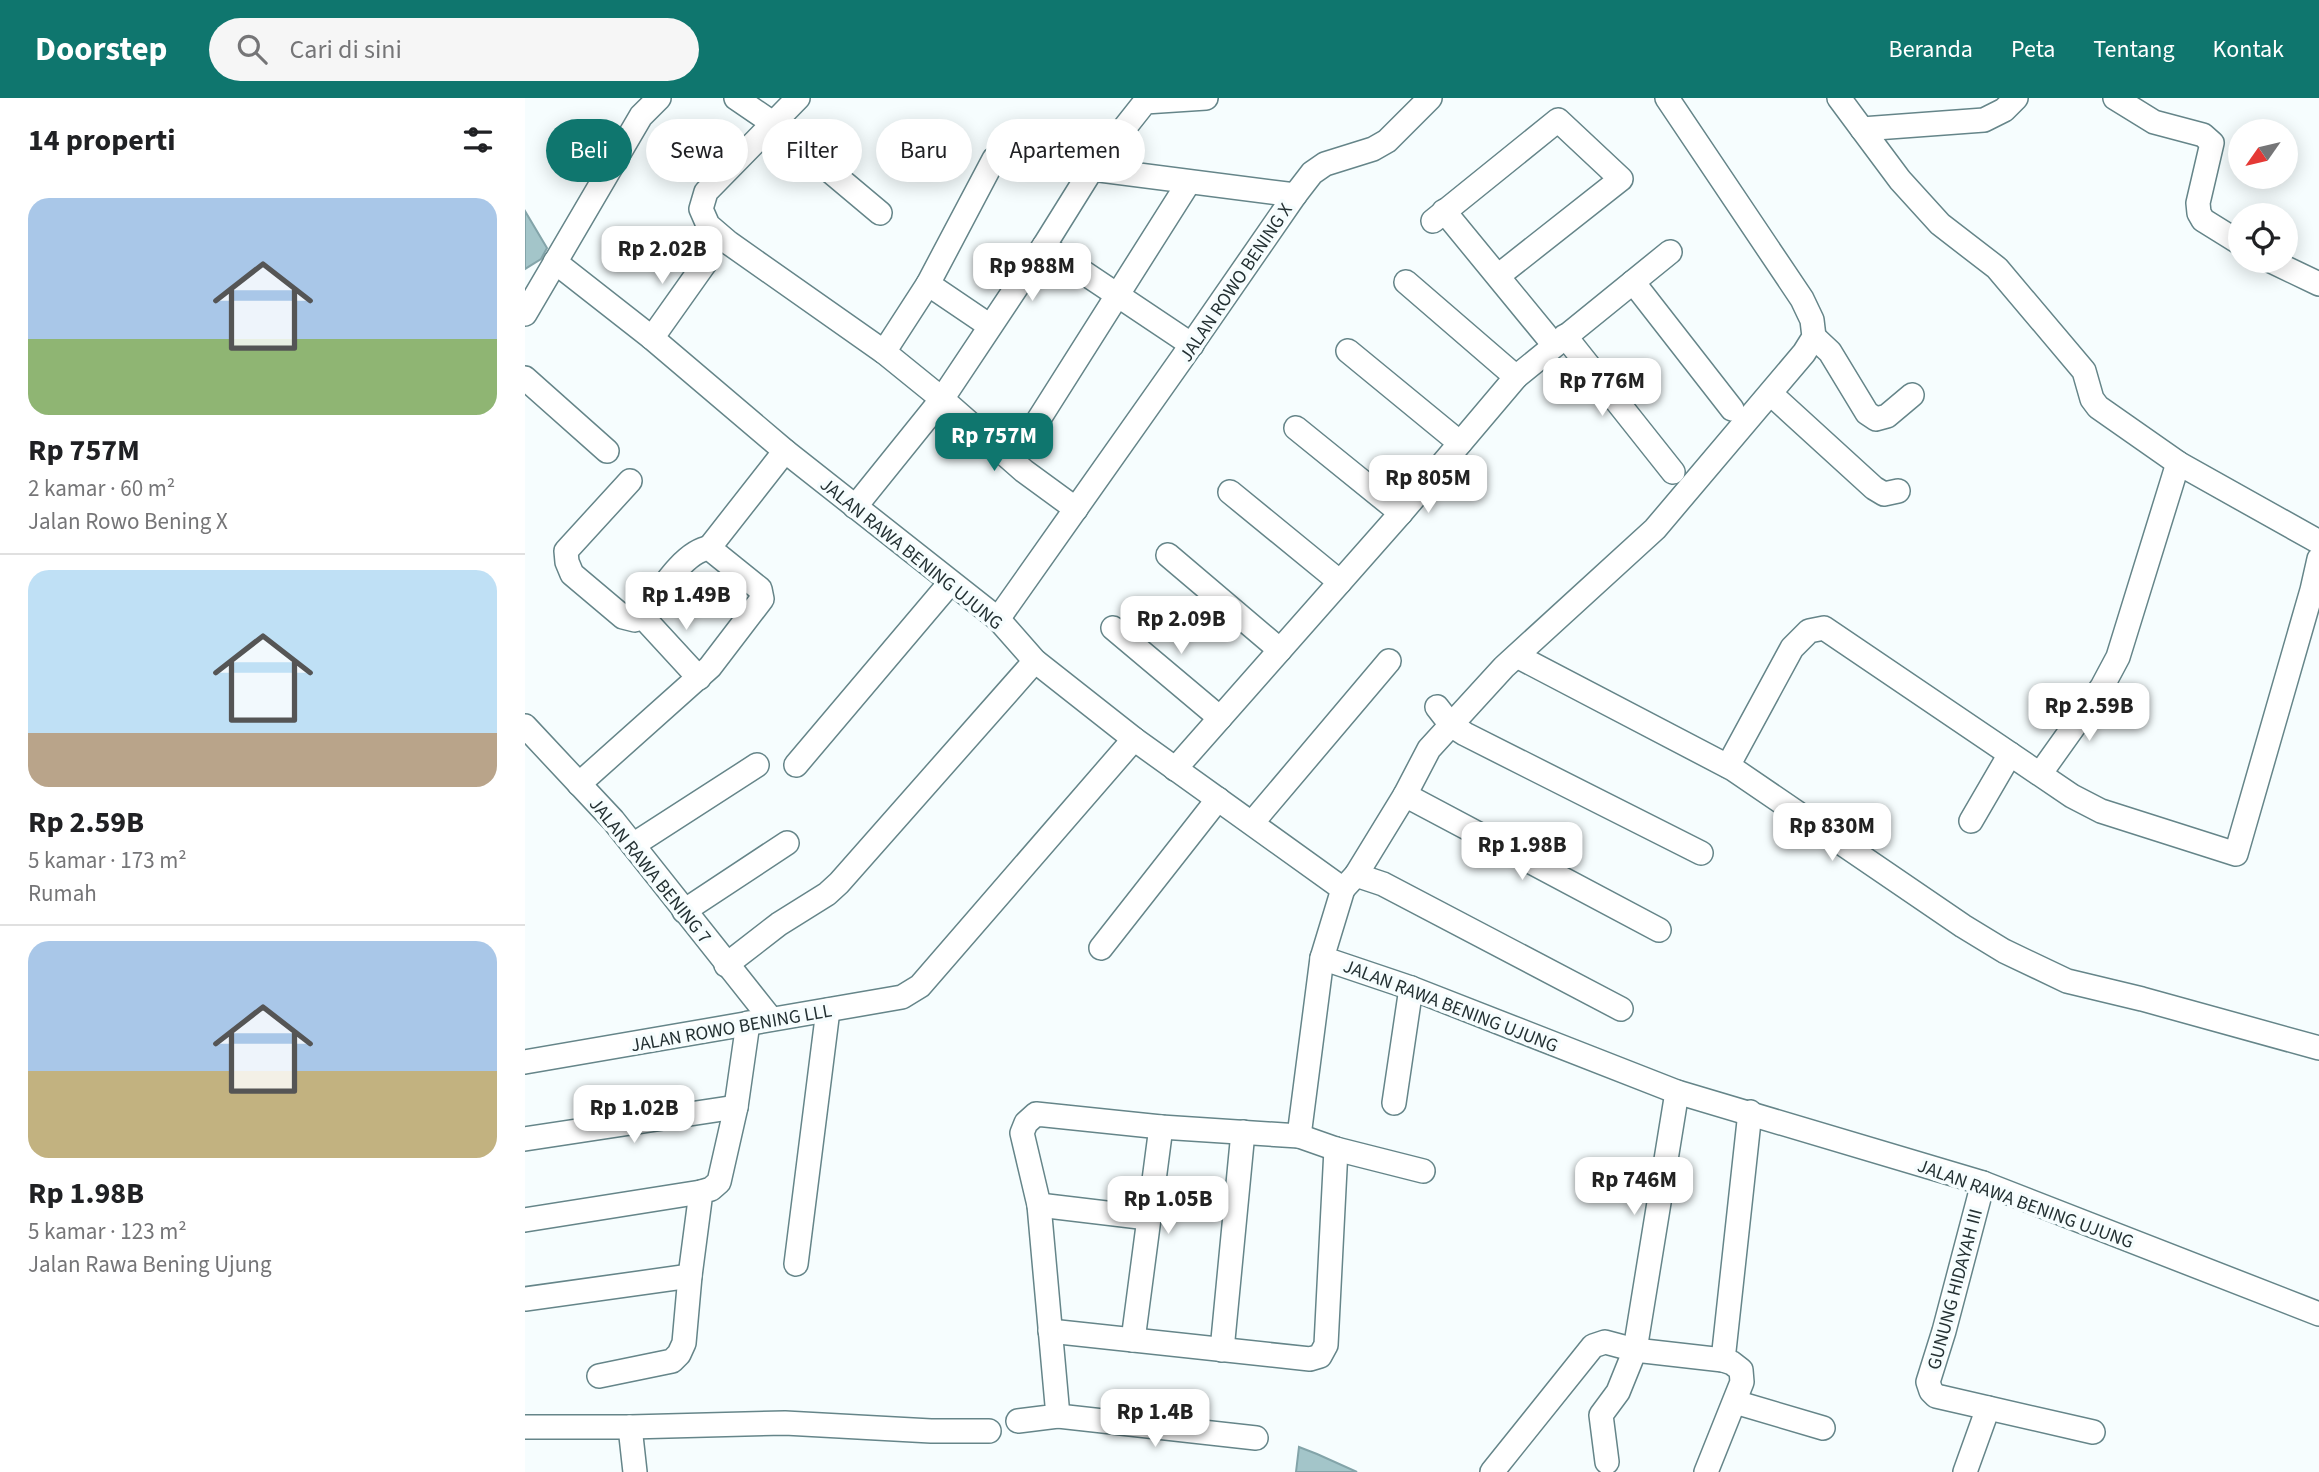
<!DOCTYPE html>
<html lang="id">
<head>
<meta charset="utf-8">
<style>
  :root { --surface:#fff; --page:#f6f6f6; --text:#202124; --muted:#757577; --line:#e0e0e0; --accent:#0f766e }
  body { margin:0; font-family:"Source Sans 3",sans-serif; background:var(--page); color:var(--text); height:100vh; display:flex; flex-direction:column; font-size:26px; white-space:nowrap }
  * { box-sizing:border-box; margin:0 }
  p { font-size:23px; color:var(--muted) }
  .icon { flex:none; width:38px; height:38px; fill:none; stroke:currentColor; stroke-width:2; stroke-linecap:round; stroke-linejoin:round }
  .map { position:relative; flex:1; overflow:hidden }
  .drawer { display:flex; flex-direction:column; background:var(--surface); width:525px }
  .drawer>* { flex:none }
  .banner { position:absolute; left:21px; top:21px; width:665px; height:63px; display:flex; gap:14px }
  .needle { width:46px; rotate:236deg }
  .controls { position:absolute; left:1703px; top:21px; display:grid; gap:14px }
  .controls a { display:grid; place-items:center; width:70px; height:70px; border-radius:50%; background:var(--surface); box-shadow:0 4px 18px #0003; font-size:35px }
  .price { position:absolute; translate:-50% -60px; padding:0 16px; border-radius:14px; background:#fff; color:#222; font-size:23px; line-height:46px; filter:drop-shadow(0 2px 4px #0008) }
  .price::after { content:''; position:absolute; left:50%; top:42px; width:21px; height:16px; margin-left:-10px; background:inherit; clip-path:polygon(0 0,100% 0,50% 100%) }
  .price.selected { background:var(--accent); color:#fff }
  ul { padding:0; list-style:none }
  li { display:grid; align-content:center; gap:14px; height:371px; padding:0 28px }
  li+li { border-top:2px solid var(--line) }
  li span { display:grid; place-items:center; height:217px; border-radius:21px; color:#555 }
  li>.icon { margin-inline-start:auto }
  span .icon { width:126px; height:126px; fill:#fffc; stroke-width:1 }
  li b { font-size:30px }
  h2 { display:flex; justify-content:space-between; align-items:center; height:84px; padding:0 28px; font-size:30px }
  .chip { padding:0 24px; border-radius:32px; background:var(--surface); box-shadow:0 4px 18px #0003; font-size:24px; line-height:63px }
  .chip.selected { background:var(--accent); color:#fff }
  header { display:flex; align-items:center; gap:42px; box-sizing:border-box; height:98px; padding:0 35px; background:var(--accent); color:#fff }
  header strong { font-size:33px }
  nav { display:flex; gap:38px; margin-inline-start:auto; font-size:24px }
  .search { width:490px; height:63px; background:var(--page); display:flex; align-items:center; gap:18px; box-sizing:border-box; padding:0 24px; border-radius:38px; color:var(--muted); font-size:26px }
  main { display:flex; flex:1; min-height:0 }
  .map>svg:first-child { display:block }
  .building { fill:#a3c5c9; stroke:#83a4a9; stroke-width:2 }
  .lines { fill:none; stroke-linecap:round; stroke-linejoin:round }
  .minor-casing { stroke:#658589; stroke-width:26 }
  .minor { stroke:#fff; stroke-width:23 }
  .labels { text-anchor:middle; stroke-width:7; stroke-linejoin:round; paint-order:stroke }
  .street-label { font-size:19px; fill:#243133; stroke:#f6fdfe }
</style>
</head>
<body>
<header>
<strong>Doorstep</strong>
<div class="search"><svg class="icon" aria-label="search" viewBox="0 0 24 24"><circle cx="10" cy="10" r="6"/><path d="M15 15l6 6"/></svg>Cari di sini</div>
<nav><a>Beranda</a><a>Peta</a><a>Tentang</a><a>Kontak</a></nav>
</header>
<main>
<section class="drawer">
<h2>14 properti<svg class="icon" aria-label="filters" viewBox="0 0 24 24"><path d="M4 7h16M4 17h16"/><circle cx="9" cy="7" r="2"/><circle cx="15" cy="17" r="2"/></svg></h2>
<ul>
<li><span style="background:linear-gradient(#a9c7e8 65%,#8fb573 0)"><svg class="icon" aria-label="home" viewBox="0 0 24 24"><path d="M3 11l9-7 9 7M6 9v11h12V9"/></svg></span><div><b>Rp 757M</b><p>2 kamar · 60 m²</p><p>Jalan Rowo Bening X</p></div></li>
<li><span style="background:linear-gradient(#bfe0f5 75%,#b9a48a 0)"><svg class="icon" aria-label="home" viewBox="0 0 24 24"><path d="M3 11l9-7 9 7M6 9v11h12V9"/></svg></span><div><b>Rp 2.59B</b><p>5 kamar · 173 m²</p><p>Rumah</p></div></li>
<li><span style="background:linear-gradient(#a9c7e8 60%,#c2b280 0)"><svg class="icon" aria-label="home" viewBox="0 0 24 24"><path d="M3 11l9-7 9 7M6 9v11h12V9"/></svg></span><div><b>Rp 1.98B</b><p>5 kamar · 123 m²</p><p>Jalan Rawa Bening Ujung</p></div></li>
</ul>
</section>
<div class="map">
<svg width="1794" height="1374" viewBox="0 0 1794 1374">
  <rect width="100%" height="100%" fill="#f6fdfe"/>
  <!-- building -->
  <g class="building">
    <polygon points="0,113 22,150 16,161 0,171"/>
    <polygon points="774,1349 792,1356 832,1374 771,1374"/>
  </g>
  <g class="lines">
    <!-- minor casing -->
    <g class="minor-casing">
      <g id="minor">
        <polyline points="211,0 249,26 355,115"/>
        <polyline points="273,0 181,94 176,111 183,127 204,145 359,254 417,301 499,373 551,411"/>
        <polyline points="1314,0 1337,31 1459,22 1479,12 1491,0"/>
        <polyline points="1590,0 1629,24 1678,37 1687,45 1673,105 1674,115 1678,122 1715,145"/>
        <polyline points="1337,31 1375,82 1415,126 1472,170 1559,273 1567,301 1573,309 1653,365"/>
        <polyline points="919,113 1029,247"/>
        <polyline points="908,123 1033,22 1096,81 973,178"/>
        <polyline points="519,148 667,247"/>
        <polyline points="1746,163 1794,186"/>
        <polyline points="30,164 127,240 260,353 473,521 510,563 609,641 818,791 797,860 886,890 1152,994 1458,1085 1794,1216"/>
        <polyline points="881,184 991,279"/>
        <polyline points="1108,184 1207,311"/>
        <polyline points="403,186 465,228"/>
        <polyline points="0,216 116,18 134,0"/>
        <polyline points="1040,238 1148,374"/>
        <polyline points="1289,239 1305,254 1342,315 1351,321 1362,318 1387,297"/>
        <polyline points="127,240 183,161"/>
        <polyline points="823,253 935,345"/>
        <polyline points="359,254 403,186 469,61 480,55 567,71 770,97"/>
        <polyline points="0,280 82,353"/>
        <polyline points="1246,296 1349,390 1359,396 1373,393"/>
        <polyline points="771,330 876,415"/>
        <polyline points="488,362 664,84"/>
        <polyline points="705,394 815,484"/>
        <polyline points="330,409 417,301 519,148 567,71 620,4 681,0"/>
        <polyline points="184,450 260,353"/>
        <polyline points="643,457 755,552"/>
        <polyline points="116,517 174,580"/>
        <polyline points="473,521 658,259 770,97 787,75 800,66 848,51 862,43 905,0"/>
        <polyline points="588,530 695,620"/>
        <polyline points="992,558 1208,671 1438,828 1479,853 1542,883 1617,901 1794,950"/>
        <polyline points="912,609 926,627 940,636 1176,755"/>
        <polyline points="0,628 88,722 246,921"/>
        <polyline points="271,667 425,485"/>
        <polyline points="1203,668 1267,550 1284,533 1299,530 1547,698 1576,713 1711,756 1787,492 1794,461"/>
        <polyline points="650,671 876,415 991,279 1145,154"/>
        <polyline points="1515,676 1577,589 1593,559 1653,365 1794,444"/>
        <path d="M54 686 185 569 237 501 235 491 184 450C159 453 134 495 119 515L110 522 98 519 47 476 42 464 41 453 105 383"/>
        <polyline points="880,697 1134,832"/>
        <polyline points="1446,723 1485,656"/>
        <polyline points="727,725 864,563"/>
        <polyline points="108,747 232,667"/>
        <polyline points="831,777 858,786 1096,911"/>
        <polyline points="818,791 831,777 880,697 904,651 979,569 1130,431 1279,255 1289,239 1287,222 1277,201 1142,0"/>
        <polyline points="159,813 262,745"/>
        <polyline points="576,850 693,701"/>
        <polyline points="201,867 254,826 302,796 314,785 510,563"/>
        <polyline points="0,964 377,899 395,888 609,641"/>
        <polyline points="869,1005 886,890"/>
        <polyline points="774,1038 811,1051 898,1073"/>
        <polyline points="0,1041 211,1009"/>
        <polyline points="1458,1085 1419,1233 1403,1284 1406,1293 1411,1298 1568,1334"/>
        <polyline points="514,1107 623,1120"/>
        <polyline points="0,1122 176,1094"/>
        <polyline points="271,1166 303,912"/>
        <polyline points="0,1201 165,1178"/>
        <polyline points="525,1233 785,1261 795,1258 801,1247 811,1051"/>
        <polyline points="608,1242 636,1029"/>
        <polyline points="697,1252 718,1034"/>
        <polyline points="1198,1262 1225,1014"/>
        <polyline points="74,1278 147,1263 154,1256 159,1245 165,1178 176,1094 186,1091 194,1084 211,1009 223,925"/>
        <polyline points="1210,1304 1298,1330"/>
        <polyline points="533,1318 731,1340"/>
        <polyline points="493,1323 533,1318 514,1107 497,1035 501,1025 511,1016 636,1029 774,1038 797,860"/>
        <polyline points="0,1329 105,1329 260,1325 406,1333 464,1333"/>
        <polyline points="105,1329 110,1374"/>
        <polyline points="1082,1364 1076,1317 1093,1294 1110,1252 1152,994"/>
        <polyline points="967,1374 1068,1248 1080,1244 1110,1252 1198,1262 1207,1265 1216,1272 1217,1284 1181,1374"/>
        <polyline points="1440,1374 1463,1310"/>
      </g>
    </g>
    <!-- minor -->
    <use href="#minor" class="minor"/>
  </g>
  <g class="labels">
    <!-- street labels -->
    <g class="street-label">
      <text transform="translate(710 184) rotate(-56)" y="7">JALAN ROWO BENING X</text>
      <text transform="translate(387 455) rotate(39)" y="7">JALAN RAWA BENING UJUNG</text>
      <text transform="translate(126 772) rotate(51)" y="7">JALAN RAWA BENING 7</text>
      <text transform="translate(926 907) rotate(21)" y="7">JALAN RAWA BENING UJUNG</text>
      <text transform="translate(206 929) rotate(-10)" y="7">JALAN ROWO BENING LLL</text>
      <text transform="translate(1501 1105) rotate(20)" y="7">JALAN RAWA BENING UJUNG</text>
      <text transform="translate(1429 1191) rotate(-75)" y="7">GUNUNG HIDAYAH III</text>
    </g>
  </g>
</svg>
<div class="controls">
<a><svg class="needle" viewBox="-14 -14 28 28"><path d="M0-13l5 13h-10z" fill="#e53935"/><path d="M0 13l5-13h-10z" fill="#757577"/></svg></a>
<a><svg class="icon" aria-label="locate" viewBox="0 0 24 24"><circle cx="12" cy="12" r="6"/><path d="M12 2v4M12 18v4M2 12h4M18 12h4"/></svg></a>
</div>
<b class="price" style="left:137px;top:188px">Rp 2.02B</b>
<b class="price" style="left:507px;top:205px">Rp 988M</b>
<b class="price" style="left:1077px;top:320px">Rp 776M</b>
<b class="price selected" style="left:469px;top:375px">Rp 757M</b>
<b class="price" style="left:903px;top:417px">Rp 805M</b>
<b class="price" style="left:161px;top:534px">Rp 1.49B</b>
<b class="price" style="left:656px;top:558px">Rp 2.09B</b>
<b class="price" style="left:1564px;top:645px">Rp 2.59B</b>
<b class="price" style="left:1307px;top:765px">Rp 830M</b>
<b class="price" style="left:997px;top:784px">Rp 1.98B</b>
<b class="price" style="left:109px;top:1047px">Rp 1.02B</b>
<b class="price" style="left:1109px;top:1119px">Rp 746M</b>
<b class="price" style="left:643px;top:1138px">Rp 1.05B</b>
<b class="price" style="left:630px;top:1351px">Rp 1.4B</b>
<div class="banner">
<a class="chip selected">Beli</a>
<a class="chip">Sewa</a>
<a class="chip">Filter</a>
<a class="chip">Baru</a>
<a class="chip">Apartemen</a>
</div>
</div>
</main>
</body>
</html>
